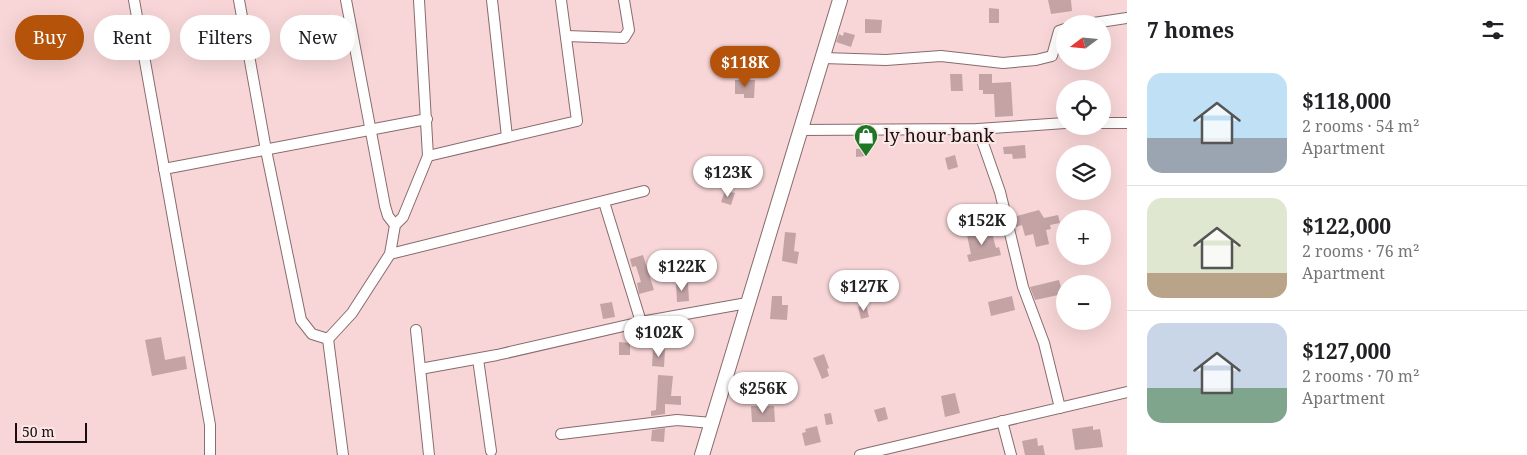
<!DOCTYPE html>
<html lang="en">
<head>
<meta charset="utf-8">
<style>
  :root { --surface:#fff; --page:#f2f2f2; --text:#202124; --muted:#757577; --line:#e0e0e0; --accent:#b45309 }
  body { margin:0; font-family:"Noto Serif",serif; background:var(--page); color:var(--text); height:100vh; display:flex; flex-direction:column; font-size:19px; white-space:nowrap }
  * { box-sizing:border-box; margin:0 }
  p { font-size:16px; color:var(--muted) }
  .icon { flex:none; width:28px; height:28px; fill:none; stroke:currentColor; stroke-width:2; stroke-linecap:round; stroke-linejoin:round }
  .map { position:relative; flex:1; overflow:hidden }
  .side { display:flex; flex-direction:column; background:var(--surface); width:400px }
  .side>* { flex:none }
  .hud { position:absolute; left:15px; top:15px; width:475px; height:45px; display:flex; gap:10px }
  .needle { width:32px; rotate:254deg }
  .controls { position:absolute; left:1056px; top:15px; display:grid; gap:10px }
  .controls a { display:grid; place-items:center; width:55px; height:55px; border-radius:50%; background:var(--surface); box-shadow:0 5px 20px #0002; font-size:25px }
  .scale { position:absolute; left:15px; bottom:12px; width:72px; box-sizing:border-box; padding-left:5px; border:2px solid #190e0e; border-top:0; font-size:14px; line-height:18px; white-space:nowrap; color:#190e0e; -webkit-text-stroke:4px #fce7e7; paint-order:stroke }
  .price { position:absolute; translate:-50% -42px; padding:0 11px; border-radius:18px; background:#fff; color:#222; font-size:16px; line-height:32px; filter:drop-shadow(0 1px 2px #0008) }
  .price::after { content:''; position:absolute; left:50%; top:30px; width:15px; height:11px; margin-left:-8px; background:inherit; clip-path:polygon(0 0,100% 0,50% 100%) }
  .price.on { background:var(--accent); color:#fff }
  ul { padding:0; list-style:none }
  li { display:flex; align-items:center; gap:15px; height:125px; padding:0 20px }
  li+li { border-top:1px solid var(--line) }
  li span { display:grid; place-items:center; flex:none; width:140px; height:100px; border-radius:15px; color:#555 }
  li>.icon { margin-inline-start:auto }
  span .icon { width:60px; height:60px; fill:#fffc; stroke-width:1 }
  li b { font-size:21px }
  h2 { display:flex; justify-content:space-between; align-items:center; height:60px; padding:0 20px; font-size:21px }
  .tag { padding:0 18px; border-radius:22px; background:var(--surface); box-shadow:0 5px 20px #0002; font-size:18px; line-height:45px }
  .tag.on { background:var(--accent); color:#fff }
  main { display:flex; flex:1; min-height:0 }
  .map>svg:first-child { display:block }
  .building { fill:#c3a3a4 }
  .lines { fill:none; stroke-linecap:round; stroke-linejoin:round }
  .street-casing { stroke:#886b6c; stroke-width:12 }
  .secondary-casing { stroke:#886b6c; stroke-width:16 }
  .street { stroke:#fff; stroke-width:10 }
  .secondary { stroke:#fff; stroke-width:14 }
  .labels { text-anchor:middle; stroke-width:4; stroke-linejoin:round; paint-order:stroke }
  .poi-label { font-size:18px; fill:#190e0e; stroke:#fce7e7; text-anchor:start }
</style>
</head>
<body>
<main>
<div class="map">
<svg width="1127" height="455" viewBox="0 0 1127 455">
  <rect width="100%" height="100%" fill="#f8d6d7"/>
  <!-- building -->
  <g class="building">
    <polygon points="1048,0 1071,0 1072,11 1051,14"/>
    <polygon points="989,8 999,9 999,23 989,23"/>
    <polygon points="865,19 882,20 881,33 865,33"/>
    <polygon points="844,32 855,35 851,47 836,42 839,34 843,36"/>
    <polygon points="950,74 962,74 963,91 951,91"/>
    <polygon points="979,74 992,74 992,83 1011,82 1013,116 995,117 994,94 983,94 983,90 979,90"/>
    <polygon points="735,80 755,80 754,98 744,98 744,94 735,94"/>
    <polygon points="1025,145 1026,158 1013,159 1012,154 1004,154 1003,147"/>
    <polygon points="866,148 866,156 856,157 856,149"/>
    <polygon points="955,155 958,167 948,170 945,158"/>
    <polygon points="729,166 741,170 739,177 727,173"/>
    <polygon points="725,191 735,193 731,205 721,202"/>
    <polygon points="1039,210 1044,218 1058,215 1060,223 1050,225 1051,229 1046,230 1049,244 1036,247 1033,234 1025,236 1022,225 1016,227 1013,217"/>
    <polygon points="991,229 996,248 999,247 1001,255 969,262 967,255 971,254 967,235"/>
    <polygon points="785,232 796,233 794,251 799,252 797,264 782,261"/>
    <polygon points="643,255 654,290 639,294 637,283 641,282 636,266 632,267 630,259"/>
    <polygon points="1059,280 1063,294 1035,300 1030,287"/>
    <polygon points="688,283 689,301 677,302 676,284"/>
    <polygon points="772,296 782,296 782,305 788,305 787,320 770,319"/>
    <polygon points="1012,296 1015,310 991,316 988,302"/>
    <polygon points="612,302 615,317 603,319 600,304"/>
    <polygon points="866,304 869,317 861,319 858,307"/>
    <rect x="680" y="325" width="11" height="16"/>
    <polygon points="161,337 165,360 185,356 187,369 152,376 145,340"/>
    <polygon points="619,342 630,343 630,355 619,355"/>
    <polygon points="653,348 665,349 664,367 652,366"/>
    <polygon points="824,354 829,368 827,369 829,376 822,379 813,358"/>
    <polygon points="761,373 762,380 769,380 769,391 748,393 749,374"/>
    <polygon points="658,375 673,376 671,396 681,396 681,405 665,404 665,414 651,416 651,411 656,410"/>
    <polygon points="955,393 960,413 945,417 941,396"/>
    <polygon points="751,406 774,406 775,422 752,422"/>
    <polygon points="885,407 888,419 878,422 874,410"/>
    <polygon points="831,413 833,424 826,425 824,414"/>
    <polygon points="817,426 821,442 805,446 802,433 806,432 805,429"/>
    <polygon points="1093,426 1093,430 1100,429 1103,447 1075,450 1072,429"/>
    <polygon points="665,428 664,442 651,441 652,430"/>
    <polygon points="1037,438 1038,446 1043,445 1045,455 1025,455 1022,441"/>
  </g>
  <g class="lines">
    <!-- street casing -->
    <g class="street-casing">
      <g id="street">
        <polyline points="134,0 210,425 210,455"/>
        <polyline points="239,0 266,150 301,320 312,334 328,339 352,313 390,254 395,225 403,217 428,156 419,0"/>
        <polyline points="346,0 385,206 388,216 395,225"/>
        <polyline points="492,0 507,137"/>
        <polyline points="1087,24 1127,18"/>
        <polyline points="566,36 624,38 629,30 624,0"/>
        <polyline points="823,58 886,60 941,56 1003,63 1036,60 1052,56 1059,31 1065,29"/>
        <polyline points="1102,123 1127,123"/>
        <polyline points="978,129 1000,192 1023,287 1044,343 1060,408"/>
        <polyline points="800,130 978,129 1065,123"/>
        <polyline points="428,156 577,121 561,0"/>
        <polyline points="164,169 427,119"/>
        <polyline points="604,202 641,322"/>
        <polyline points="390,254 644,191"/>
        <polyline points="416,330 429,455"/>
        <polyline points="328,339 343,455"/>
        <polyline points="478,359 491,451"/>
        <polyline points="420,369 497,355 641,322 747,303"/>
        <polyline points="1002,421 1011,455"/>
        <polyline points="561,434 677,420 712,423"/>
        <polyline points="860,455 1127,392"/>
      </g>
    </g>
    <!-- secondary casing -->
    <g class="secondary-casing">
      <polyline id="secondary" points="702,455 840,0"/>
    </g>
    <!-- street -->
    <use href="#street" class="street"/>
    <!-- secondary -->
    <use href="#secondary" class="secondary"/>
  </g>
  <!-- icons -->
  <defs>
    <g id="shop-pin" transform="scale(1.25)"><path d="M0 17L-7.5 6A9.5 9.5 0 1 1 7.5 6Z" fill="#1e7724" stroke="#fce7e7"/><path d="M-5-2.5h2.3a2.7 3.5 0 0 1 5.4 0H5L5.5 6h-11ZM-1.5-2.5h3a1.5 2.3 0 0 0-3 0Z" fill="#fff"/></g>
  </defs>
  <g fill-rule="evenodd">
    <use href="#shop-pin" x="866" y="136"/>
  </g>
  <g class="labels">
    <!-- poi labels -->
    <g class="poi-label">
      <text x="884" y="142">ly hour bank</text>
    </g>
  </g>
</svg>
<div class="controls">
<a><svg class="needle" viewBox="-14 -14 28 28"><path d="M0-13l5 13h-10z" fill="#e53935"/><path d="M0 13l5-13h-10z" fill="#757577"/></svg></a>
<a><svg class="icon" aria-label="locate" viewBox="0 0 24 24"><circle cx="12" cy="12" r="6"/><path d="M12 2v4M12 18v4M2 12h4M18 12h4"/></svg></a>
<a><svg class="icon" aria-label="layers" viewBox="0 0 24 24"><path d="M12 4l9 5-9 5-9-5zM3 14l9 5 9-5"/></svg></a>
<a>+</a>
<a>−</a>
</div>
<div class="scale">50 m</div>
<b class="price on" style="left:745px;top:88px">$118K</b>
<b class="price" style="left:728px;top:198px">$123K</b>
<b class="price" style="left:982px;top:246px">$152K</b>
<b class="price" style="left:682px;top:292px">$122K</b>
<b class="price" style="left:864px;top:312px">$127K</b>
<b class="price" style="left:659px;top:358px">$102K</b>
<b class="price" style="left:763px;top:414px">$256K</b>
<div class="hud">
<a class="tag on">Buy</a>
<a class="tag">Rent</a>
<a class="tag">Filters</a>
<a class="tag">New</a>
</div>
</div>
<section class="side">
<h2>7 homes<svg class="icon" aria-label="filters" viewBox="0 0 24 24"><path d="M4 7h16M4 17h16"/><circle cx="9" cy="7" r="2"/><circle cx="15" cy="17" r="2"/></svg></h2>
<ul>
<li><span style="background:linear-gradient(#bfe0f5 65%,#9aa5b1 0)"><svg class="icon" aria-label="home" viewBox="0 0 24 24"><path d="M3 11l9-7 9 7M6 9v11h12V9"/></svg></span><div><b>$118,000</b><p>2 rooms · 54 m²</p><p>Apartment</p></div></li>
<li><span style="background:linear-gradient(#dfe7d0 75%,#b9a48a 0)"><svg class="icon" aria-label="home" viewBox="0 0 24 24"><path d="M3 11l9-7 9 7M6 9v11h12V9"/></svg></span><div><b>$122,000</b><p>2 rooms · 76 m²</p><p>Apartment</p></div></li>
<li><span style="background:linear-gradient(#c9d6e8 65%,#7fa58c 0)"><svg class="icon" aria-label="home" viewBox="0 0 24 24"><path d="M3 11l9-7 9 7M6 9v11h12V9"/></svg></span><div><b>$127,000</b><p>2 rooms · 70 m²</p><p>Apartment</p></div></li>
</ul>
</section>
</main>
</body>
</html>
